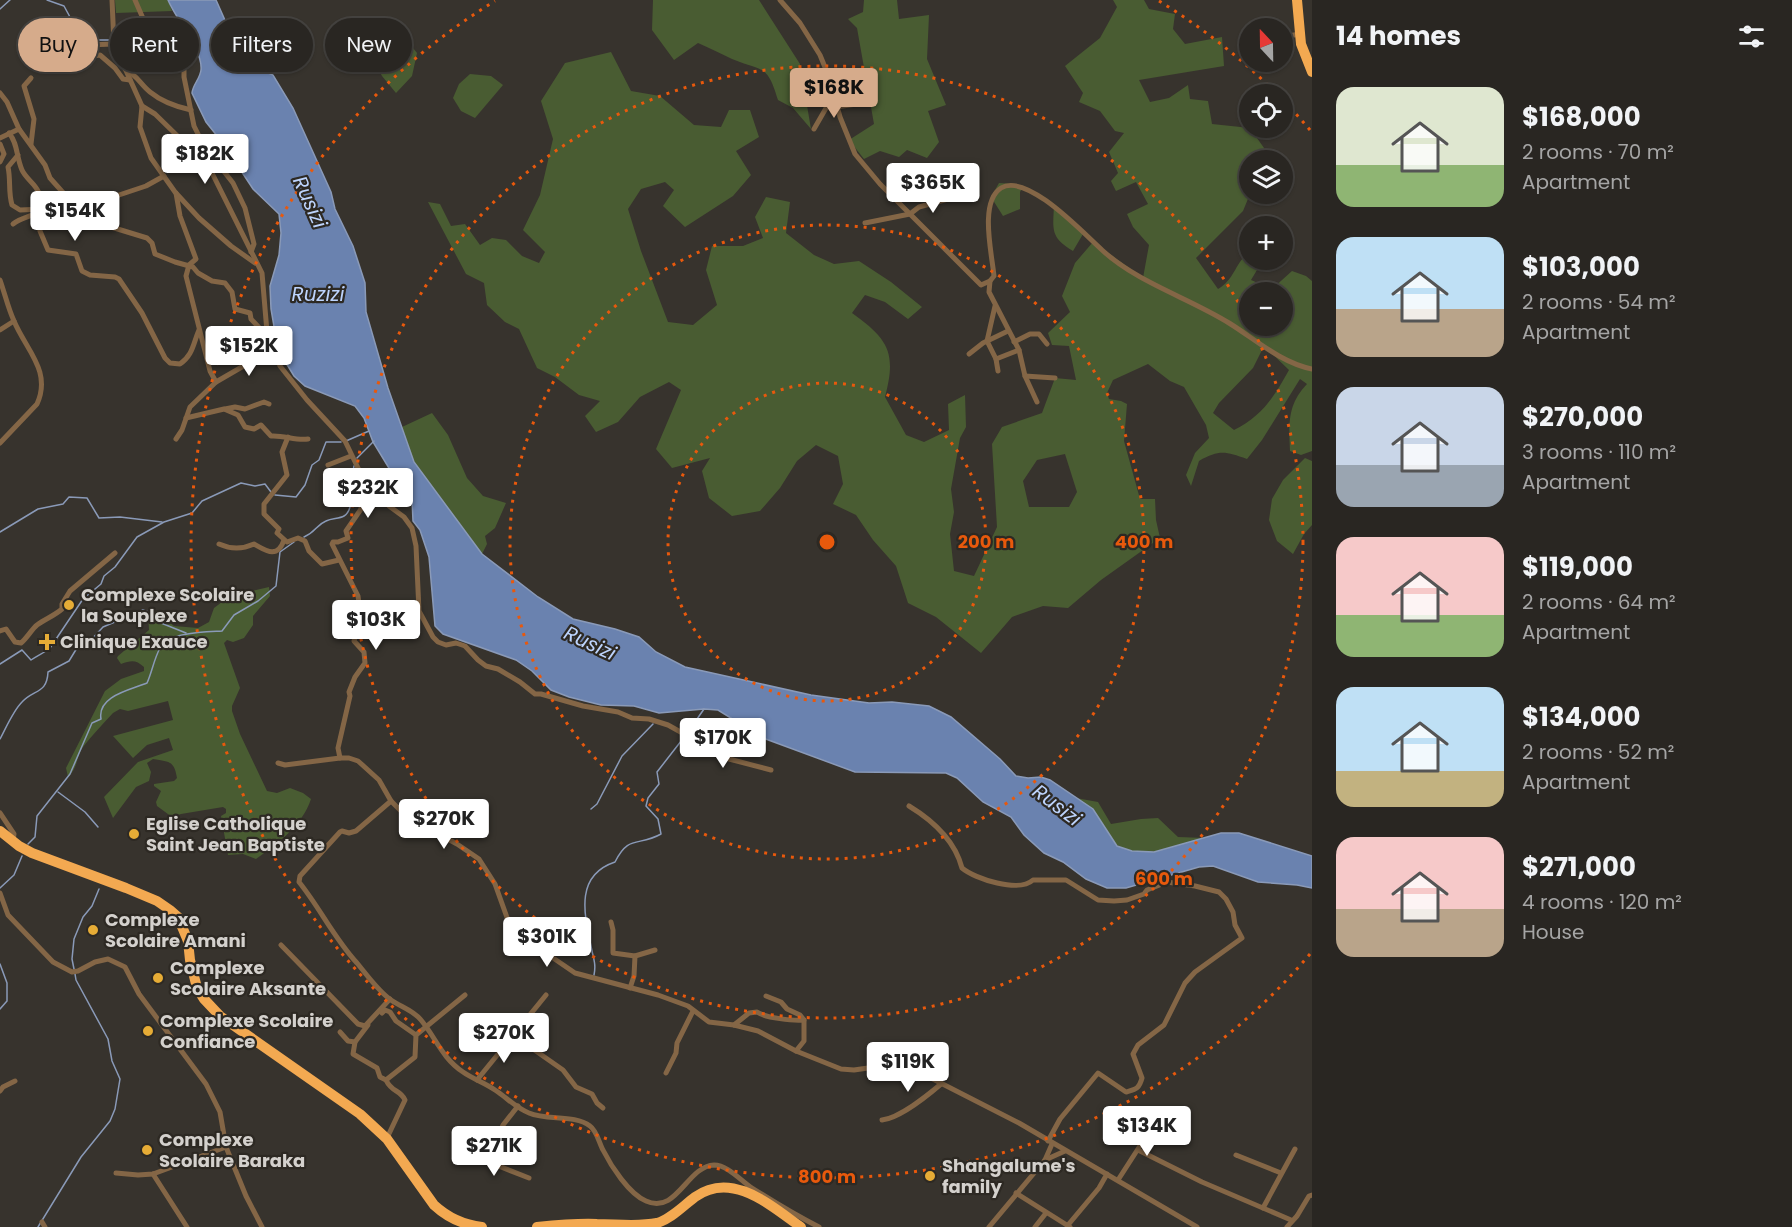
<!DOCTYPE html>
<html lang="en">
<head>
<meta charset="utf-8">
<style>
  :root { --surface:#292622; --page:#35322f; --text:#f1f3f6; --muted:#a5a5a5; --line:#454340; --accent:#d6ab8b }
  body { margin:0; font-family:Poppins,sans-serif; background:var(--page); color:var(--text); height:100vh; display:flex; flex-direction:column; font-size:22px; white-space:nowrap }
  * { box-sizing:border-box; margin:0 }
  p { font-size:20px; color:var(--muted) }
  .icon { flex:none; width:33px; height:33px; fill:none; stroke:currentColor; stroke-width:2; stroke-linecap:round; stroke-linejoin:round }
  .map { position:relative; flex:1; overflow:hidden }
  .panel { display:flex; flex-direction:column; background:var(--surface); width:480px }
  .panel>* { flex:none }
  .hud { position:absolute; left:18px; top:18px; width:570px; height:54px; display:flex; gap:12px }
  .needle { width:39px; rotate:338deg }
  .controls { position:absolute; left:1239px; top:18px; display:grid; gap:12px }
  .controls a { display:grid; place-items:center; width:54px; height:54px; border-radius:50%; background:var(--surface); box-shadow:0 2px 4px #0004,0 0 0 2px var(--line); font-size:30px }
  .price { position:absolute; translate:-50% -51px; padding:0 14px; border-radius:6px; background:#fff; color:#222; font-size:20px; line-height:39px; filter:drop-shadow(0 2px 3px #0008) }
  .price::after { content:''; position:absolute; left:50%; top:36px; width:18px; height:14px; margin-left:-9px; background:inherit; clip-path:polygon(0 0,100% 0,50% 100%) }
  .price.selected { background:var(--accent); color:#111 }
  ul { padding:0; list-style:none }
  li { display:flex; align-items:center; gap:18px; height:150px; padding:0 24px }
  li span { display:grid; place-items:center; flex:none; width:168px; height:120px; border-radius:18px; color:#555 }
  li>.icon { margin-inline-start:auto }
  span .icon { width:72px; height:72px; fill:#fffc; stroke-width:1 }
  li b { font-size:26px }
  h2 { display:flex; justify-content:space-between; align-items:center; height:72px; padding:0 24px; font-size:26px }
  .pill { padding:0 21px; border-radius:27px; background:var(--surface); box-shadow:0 2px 4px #0004,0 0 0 2px var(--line); font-size:21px; line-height:54px }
  .pill.selected { background:var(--accent); color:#111 }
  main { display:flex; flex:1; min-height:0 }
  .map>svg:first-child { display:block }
  .green { fill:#495c32; fill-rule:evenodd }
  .water { fill:#6a82af; stroke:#8a9ab8; stroke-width:1.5 }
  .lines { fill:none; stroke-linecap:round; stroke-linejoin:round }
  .stream { stroke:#8a9ab8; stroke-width:1.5 }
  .street { stroke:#846646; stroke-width:5 }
  .highway { stroke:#f3a951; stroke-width:10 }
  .ring { fill:none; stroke:#e8590c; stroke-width:3; stroke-dasharray:3 6 }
  .poi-dot { fill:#e6ac36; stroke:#2d2923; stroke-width:2 }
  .labels { text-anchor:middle; stroke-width:4.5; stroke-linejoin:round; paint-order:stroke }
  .poi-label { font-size:18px; font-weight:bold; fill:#d4d1cd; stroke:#2d2923; text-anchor:start }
  .water-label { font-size:20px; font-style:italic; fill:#bdd4fd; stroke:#2d2923 }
  .centre { fill:#e8590c; stroke:#2d2923; stroke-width:3 }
  .ring-label { font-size:18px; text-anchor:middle; font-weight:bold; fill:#e8590c; stroke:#2d2923; stroke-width:4.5; stroke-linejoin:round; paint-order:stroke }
</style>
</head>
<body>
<main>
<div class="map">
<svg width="1312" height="1227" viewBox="0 0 1312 1227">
  <rect width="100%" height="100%" fill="#37332d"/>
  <!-- green -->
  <g class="green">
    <polygon points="115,0 168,0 172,11 116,13"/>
    <path d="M653 0H759L800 64 811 129 793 108 778 100C767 63 763 72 732 59 721 54 710 48 698 43L674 60 652 30Z"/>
    <polygon points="864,0 897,0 899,19 929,15 927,59 946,105 928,111 939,142 927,158 907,150 899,157 880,151 864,159 849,140 874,124 857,28 848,19 863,12"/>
    <path d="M1113 0H1144L1149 9 1175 14 1173 29 1185 44 1222 37 1224 66 1139 80 1150 102 1169 98 1188 85 1190 99 1208 101 1212 124 1250 128 1271 158 1268 160H1250V194L1243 211 1196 258 1218 289C1235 279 1235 263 1249 252L1250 260H1263L1251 280 1272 289 1292 271 1306 276 1312 281V451L1301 455 1290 451C1289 424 1287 405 1307 384L1300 379 1262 440 1247 459C1226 452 1220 449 1199 461L1191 486 1186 475 1195 453 1209 438 1206 425 1184 387 1170 381 1148 364 1113 380 1107 393 1109 399 1121 401 1127 404 1124 441 1140 499H1155L1156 520 1160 538 1101 580 1068 608 1043 606 1012 617 981 653 936 617 908 603 896 566 873 540 856 515 833 504 843 484 838 456 816 445 797 461 780 488 760 511 732 516 709 498 702 471 710 458 672 468 656 449 681 390 669 382 640 397 618 422 596 432 585 416 600 401 579 395 555 377 537 368 519 329 505 322 487 305 484 283 466 274 428 202 440 204 451 226 465 224 480 245 492 238 506 240 522 256 539 263 545 252 523 230 540 195 553 139 541 101 565 63 611 52 631 91 660 96 694 125 721 127 729 110H750L759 137 736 151 751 175 733 196 685 227 663 206 674 190 665 182 641 189 628 209 641 251 668 322 693 325 717 305 706 270 712 246H743L763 238 755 217 766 197 790 202 786 233 814 255 834 264 859 261 891 282 922 307 908 319 885 302 865 295 852 313C888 339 897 352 885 397L906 435 924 442 949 430 948 404 965 395 966 427 960 438 951 489 954 512 950 534 954 571 974 576 997 527 992 444 1002 427 1042 413 1055 378 1076 380 1069 346 1052 345 1048 333 1070 312 1062 296 1075 263 1093 242 1143 278 1149 245 1133 227 1127 214 1148 204 1136 182 1116 191 1111 181 1118 173 1109 152 1124 133 1115 131 1100 111 1079 102 1083 93 1065 66 1100 38 1117 7ZM1250 292H1282V326H1250ZM1264 346 1289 370C1274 397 1262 416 1234 430L1213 413 1219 403 1253 368ZM1065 454 1077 492 1069 507H1029L1023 481 1037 460Z"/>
    <polygon points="240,24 271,60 273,75 244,63 232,32"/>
    <polygon points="400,43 409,43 417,53 412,76 396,93 382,76 376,65 390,58"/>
    <polygon points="470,74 491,76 503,85 475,118 461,111 453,98 459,84"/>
    <polygon points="999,183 1016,184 1023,186 1020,192 1020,209 1003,216 991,197"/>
    <path d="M1054 205 1083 234 1073 251C1050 237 1053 230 1054 205Z"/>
    <polygon points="432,413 448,435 467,478 483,496 506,503 495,528 485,536 487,544 482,554 414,462 402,427"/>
    <polygon points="1305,458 1312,461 1312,525 1304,534 1293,554 1277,541 1269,520 1272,499 1283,480"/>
    <path d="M269 587 270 596 253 616V625L244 638 233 642 227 640 224 643 240 688 232 706V711L240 734 267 791 277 793 290 788 303 793 311 799C302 826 278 843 256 859L243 854 228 855 221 816 226 813V809L223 807 181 814 172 817 157 806 156 802 161 791 154 786V784L174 781 177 778C174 760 169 762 153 759L147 763 151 772 149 781 136 787 113 818 104 797 138 762 173 750 169 738 147 745 133 758 113 736 173 720 168 701 128 711 120 709 113 713C103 724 92 735 83 747 76 757 78 768 68 777L66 768 105 691 121 679 144 671V667C136 660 132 660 121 664L117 658 118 656 149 630 148 613C162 606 165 619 174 626L198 628 209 622 214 608 230 596Z"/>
    <path d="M1076 798 1098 802 1111 824 1141 819 1158 818 1178 837 1205 838C1179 846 1145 861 1119 846 1111 842 1084 807 1076 798Z"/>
  </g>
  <!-- water -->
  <path class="water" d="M168 0H216L244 63 273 75 293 108 331 192 335 209 353 246 365 283 366 312 388 388 414 462 482 554 538 597 573 619 615 629 639 637 656 652 685 667 811 695 869 703 892 702 929 706 951 717 1000 759 1016 776 1028 778 1041 777 1050 780 1093 809 1117 846 1132 851 1154 852 1221 833H1239L1312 856V888L1297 885 1258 882 1213 866 1199 867 1126 888H1107L1086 879 1063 862 1044 853 1024 835 1011 817 983 802 957 778 946 773 855 772 763 738 718 710 704 709 659 713 634 706 601 705 569 697 551 690 532 671 516 660 443 634 435 626 429 557 420 530 413 521 412 499 395 478 373 442 364 418 355 406 305 386 294 376 278 350 271 309 270 286 279 255 281 233 279 214 253 189 222 142 206 122 192 93C193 84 200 79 201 70 203 49 176 20 168 0Z"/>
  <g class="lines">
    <!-- stream -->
    <g class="stream">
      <polyline points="47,0 64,6 77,30 87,40 111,40"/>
      <polyline points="0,9 10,0"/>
      <polyline points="166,33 178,22"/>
      <polyline points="116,38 149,29 162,34"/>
      <polyline points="346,441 369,431"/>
      <polyline points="357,458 374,441"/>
      <polyline points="275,495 296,497 305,485 312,465 319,460 326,442 341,442"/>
      <polyline points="0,532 38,509 63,504 69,497 87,498 99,518 120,517 162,522"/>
      <path d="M304 537C316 532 316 525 326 521 332 518 339 519 344 516 356 509 351 477 354 466"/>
      <path d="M0 664 22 650 31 660C38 655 44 653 50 648L83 599 101 584 104 576 115 567 137 537 164 522 192 513 202 501 241 483 255 486 265 484 271 492"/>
      <polyline points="688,732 704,709"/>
      <path d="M0 739C6 728 13 711 22 702 34 689 47 694 48 672L69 661 80 643 91 640 103 627 143 610 154 614 161 623 186 633"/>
      <polyline points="58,792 85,812 98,827"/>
      <polyline points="591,809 597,804 622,756 653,724"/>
      <path d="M28 844 35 837 37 816 70 774 92 723 101 719C97 696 130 690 147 683 152 672 154 659 160 648 169 632 206 632 222 631L234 615 258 601 276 586 280 552 294 542"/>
      <polyline points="0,888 14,875 22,856"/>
      <polyline points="0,964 7,983 7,1001 0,1009"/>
      <polyline points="74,969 72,959 74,939 83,917 92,906 99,889"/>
      <path d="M594 975C596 965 594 960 592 951 585 917 573 876 615 862 629 834 638 847 661 834L658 819 646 806 648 798 659 784 657 772 685 736"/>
      <polyline points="38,1227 81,1157 110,1121 115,1109 120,1079 112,1061 108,1039 76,980 75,974"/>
    </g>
    <!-- street -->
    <g class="street">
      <polyline points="112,0 114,44 142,106 140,127 151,158 175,192 199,218 231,246 255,263"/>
      <polyline points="135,0 145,23 163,30 164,34 169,36 184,65 184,77 194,126 204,146 233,183 245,208 254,244 251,252"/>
      <path d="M780 0 800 23 820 55 829 77 840 117 855 154 880 184 981 285 990 281 994 276C992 254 979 202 1001 188 1027 172 1084 234 1102 250 1138 283 1187 297 1229 323 1255 339 1281 363 1312 369"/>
      <polyline points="45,24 61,26 81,43 86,45 114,44"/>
      <polyline points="1282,37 1300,34"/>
      <polyline points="1248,43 1250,43"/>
      <polyline points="93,56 100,55 115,68 123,79 130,80"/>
      <path d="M125 69C138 76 140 84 150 92 161 101 177 107 191 110"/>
      <polyline points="0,93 7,102 19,129"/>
      <polyline points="142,106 155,114 198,156 212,173 262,273 267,332 272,354 278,360 280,366 307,400 345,441 359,470 365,474 389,506 404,517 412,528 416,546 419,611 433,637 438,642 446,645 456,643 465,646 478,660 486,666 498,669 520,682 535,694 541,694 583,706 618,712 632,718 649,719 668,725 729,759 771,770"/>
      <polyline points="836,107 870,102"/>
      <polyline points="814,129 833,96"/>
      <path d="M9 133C18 144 16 156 22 170 26 179 35 183 39 193"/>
      <polyline points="0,138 19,129 45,165 50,178 75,206 98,223 147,238 152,243 155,254 175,262 193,267 198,273 212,281 225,283 232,292 235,309 250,313 251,319 267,336"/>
      <polyline points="0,144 4,154 0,162"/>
      <polyline points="31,144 34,119 24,86 31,78"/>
      <path d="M18 155 8 167C11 181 8 191 12 205L20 210 44 209"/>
      <polyline points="176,193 180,216 196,259 189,265 186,276 210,371 216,382 190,407 182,430 176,439"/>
      <polyline points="75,206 97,197 113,197 146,186 164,176"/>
      <path d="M39 213 40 231 48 250 76 254 82 271 90 275 115 277 119 279 142 313 165 358 170 363 180 364C193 355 193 344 199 330"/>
      <polyline points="865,223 910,214 919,207 973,192"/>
      <path d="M13 224C24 215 39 217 47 204L46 201"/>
      <path d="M0 280C5 294 8 308 14 321 26 350 52 371 37 404L0 443"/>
      <polyline points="990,281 989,292 1019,350 1025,376 1037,402"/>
      <polyline points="995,306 987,341 996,359 998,371"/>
      <polyline points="0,330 14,321"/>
      <polyline points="1014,342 1030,334 1039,334 1047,344"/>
      <polyline points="969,354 983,343 1008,331"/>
      <polyline points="996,359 1019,350"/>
      <polyline points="1025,376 1055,378"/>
      <polyline points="216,382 247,364 272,354"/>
      <polyline points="225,409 235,407 245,409 264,402 269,404"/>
      <path d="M186 418 224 409 238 415 245 427 254 429 261 425 271 436C284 435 296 441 308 439"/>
      <polyline points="288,437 282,452 287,475 264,504 264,514 279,529 277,533 287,542 298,538 305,541 309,551 322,564 339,560"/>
      <polyline points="328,465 351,456"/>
      <path d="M219 544C230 549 243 549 254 544 265 550 277 560 284 540"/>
      <path d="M0 631 6 629 15 642 21 643C27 638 32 629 37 625 45 619 54 616 62 609V604L70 591 115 553"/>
      <polyline points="340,758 338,748 350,696 349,692 355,677 365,663 364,652 354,641 361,617 358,596 332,544 333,542 338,542 348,538 346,531 361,509 362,495 360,477 365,474"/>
      <polyline points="278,763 285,765 340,758 349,758 358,761 379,780 391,801 407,817 457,844 479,859 495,884 509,923 524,938 575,973 658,995 688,1006 709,1022 734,1025 758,1031 796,1051 841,1069 854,1070 889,1065 903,1067 925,1075 1019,1123 1197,1227"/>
      <path d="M391 801 356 831 349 833 342 831 340 832 300 876 299 882C320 908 334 938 357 963 367 975 378 991 391 1000 401 1007 413 1010 421 1020 436 1038 442 1058 463 1072 473 1079 485 1083 495 1090 506 1097 516 1108 529 1113 547 1121 574 1114 590 1126 597 1131 599 1143 603 1150 611 1166 629 1194 646 1201 677 1215 687 1166 714 1165 728 1165 741 1181 752 1188 774 1202 797 1216 819 1227"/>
      <path d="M909 806C932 820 955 841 962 868 975 879 1019 893 1033 880H1066L1098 900 1114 901 1127 900 1144 894 1147 890 1167 882 1195 886 1219 892 1226 899 1233 912 1235 925 1242 938 1195 972 1185 983 1164 1025 1138 1045 1133 1054 1142 1078C1139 1089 1136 1089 1126 1092L1098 1073 1060 1119 1048 1141"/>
      <polyline points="0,813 14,834 13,840"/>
      <polyline points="0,893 8,915 53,962 72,972 78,971 95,962 108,959 125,967 139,994 206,1084 220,1112 226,1147 246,1196 262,1227"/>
      <polyline points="611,922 613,930 613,953 635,956 655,950"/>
      <polyline points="281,945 358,1024 365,1026 390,999"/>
      <polyline points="630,988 634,976 635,956"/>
      <polyline points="766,996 781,1002 787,1009 800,1015 804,1020 804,1041 796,1051"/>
      <polyline points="382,1013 385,1010 390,1012 396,1021 416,1035"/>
      <path d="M734 1025 749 1013 757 1012C766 1018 793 1021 804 1020"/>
      <polyline points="340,1032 348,1041 355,1042 368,1025"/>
      <polyline points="513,1035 563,1070 576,1087 592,1094 597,1103 603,1108"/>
      <polyline points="355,1042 353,1054 377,1068 380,1077 386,1080"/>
      <polyline points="666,1073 676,1053 677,1043 693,1011"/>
      <polyline points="477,1080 546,995"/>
      <polyline points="0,1091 3,1087 15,1081"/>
      <path d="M882 1120C899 1118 927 1096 941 1084"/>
      <path d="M387 1138 405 1100C400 1089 392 1093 386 1080L415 1057 416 1035 465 995"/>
      <polyline points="1138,1150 1202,1182 1291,1220"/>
      <polyline points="1236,1155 1281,1173"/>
      <polyline points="465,1156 486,1161 529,1178"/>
      <polyline points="1045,1160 1065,1151"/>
      <polyline points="486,1161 503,1125 518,1106"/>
      <polyline points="116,1173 138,1175 153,1174 226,1147"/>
      <polyline points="153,1174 187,1227"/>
      <polyline points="1118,1180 1156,1121"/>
      <polyline points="1016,1193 1070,1227"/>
      <polyline points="1263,1208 1295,1149"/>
      <polyline points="42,1222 45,1227"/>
      <polyline points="1068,1225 1099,1188 1107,1174"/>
      <polyline points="989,1227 1045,1160 1052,1144"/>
      <polyline points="1035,1227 1046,1213"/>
      <polyline points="1287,1227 1297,1216 1309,1196 1312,1195"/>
    </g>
    <!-- highway -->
    <g class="highway">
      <polyline points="1297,0 1301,44 1312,72"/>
      <path d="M0 831 19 846 32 853 126 888 157 901 170 910 178 917 188 941 190 960 197 988 204 999 220 1016 360 1114 387 1139 434 1205C447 1217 464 1225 482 1227"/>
      <path d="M537 1227C557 1225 577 1223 597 1224 616 1224 638 1227 657 1223 671 1219 683 1206 695 1197 732 1170 771 1206 801 1227"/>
    </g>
  </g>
  <!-- distance rings -->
  <g class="ring">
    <circle cx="827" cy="542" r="159"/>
    <circle cx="827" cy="542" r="317"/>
    <circle cx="827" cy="542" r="476"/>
    <path d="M1310 954A635 635 0 1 1 495 1M1159 1A635 635 0 0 1 1276 93M1284 101A635 635 0 0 1 1310 130"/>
  </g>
  <!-- markers -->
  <g class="poi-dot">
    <circle cx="69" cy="605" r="6"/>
    <path d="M44 633h6v6h6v6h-6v6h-6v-6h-6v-6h6z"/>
    <circle cx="134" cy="834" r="6"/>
    <circle cx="93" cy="930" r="6"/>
    <circle cx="158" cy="978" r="6"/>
    <circle cx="148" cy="1031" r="6"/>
    <circle cx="147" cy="1150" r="6"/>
    <circle cx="930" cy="1176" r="6"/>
  </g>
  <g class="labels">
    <!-- poi labels -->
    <g class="poi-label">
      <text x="81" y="601">Complexe Scolaire<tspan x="81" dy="21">la Souplexe</tspan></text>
      <text x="60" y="648">Clinique Exauce</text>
      <text x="146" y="830">Eglise Catholique<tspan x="146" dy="21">Saint Jean Baptiste</tspan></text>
      <text x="105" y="926">Complexe<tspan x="105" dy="21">Scolaire Amani</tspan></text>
      <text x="170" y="974">Complexe<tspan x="170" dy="21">Scolaire Aksante</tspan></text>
      <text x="160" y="1027">Complexe Scolaire<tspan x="160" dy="21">Confiance</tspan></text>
      <text x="159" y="1146">Complexe<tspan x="159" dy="21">Scolaire Baraka</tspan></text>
      <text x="942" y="1172">Shangalume's<tspan x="942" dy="21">family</tspan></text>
    </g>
    <!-- water labels -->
    <g class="water-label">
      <text transform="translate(310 202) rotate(66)" y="7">Rusizi</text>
      <text x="318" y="301">Ruzizi</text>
      <text transform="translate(590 643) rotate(25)" y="7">Rusizi</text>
      <text transform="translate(1057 805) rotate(37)" y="7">Rusizi</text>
    </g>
  </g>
  <circle cx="827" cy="542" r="9" class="centre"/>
  <g class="ring-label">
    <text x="986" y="548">200 m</text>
    <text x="1144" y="548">400 m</text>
    <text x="1164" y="885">600 m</text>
    <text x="827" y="1183">800 m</text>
  </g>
</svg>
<div class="controls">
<a><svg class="needle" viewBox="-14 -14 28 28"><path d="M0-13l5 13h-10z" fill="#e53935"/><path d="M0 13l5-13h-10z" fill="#a5a5a5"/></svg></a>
<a><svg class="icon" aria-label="locate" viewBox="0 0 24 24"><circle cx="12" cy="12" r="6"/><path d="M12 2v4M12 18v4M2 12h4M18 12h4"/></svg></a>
<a><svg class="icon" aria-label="layers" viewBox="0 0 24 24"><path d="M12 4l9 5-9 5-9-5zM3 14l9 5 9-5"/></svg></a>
<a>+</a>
<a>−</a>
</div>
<b class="price selected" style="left:834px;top:119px">$168K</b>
<b class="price" style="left:205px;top:185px">$182K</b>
<b class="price" style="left:933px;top:214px">$365K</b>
<b class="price" style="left:75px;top:242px">$154K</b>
<b class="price" style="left:249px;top:377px">$152K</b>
<b class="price" style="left:368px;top:519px">$232K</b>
<b class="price" style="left:376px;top:651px">$103K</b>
<b class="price" style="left:723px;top:769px">$170K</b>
<b class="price" style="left:444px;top:850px">$270K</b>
<b class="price" style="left:547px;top:968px">$301K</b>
<b class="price" style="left:504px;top:1064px">$270K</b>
<b class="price" style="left:908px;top:1093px">$119K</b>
<b class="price" style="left:1147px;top:1157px">$134K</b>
<b class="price" style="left:494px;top:1177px">$271K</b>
<div class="hud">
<a class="pill selected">Buy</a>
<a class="pill">Rent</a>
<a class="pill">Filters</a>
<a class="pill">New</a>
</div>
</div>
<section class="panel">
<h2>14 homes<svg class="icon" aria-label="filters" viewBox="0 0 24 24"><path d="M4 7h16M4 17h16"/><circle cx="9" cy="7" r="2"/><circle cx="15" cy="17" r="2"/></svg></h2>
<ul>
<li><span style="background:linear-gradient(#dfe7d0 65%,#8fb573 0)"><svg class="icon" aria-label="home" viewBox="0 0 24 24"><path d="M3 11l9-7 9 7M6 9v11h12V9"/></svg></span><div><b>$168,000</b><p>2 rooms · 70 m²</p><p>Apartment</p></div></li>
<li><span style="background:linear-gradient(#bfe0f5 60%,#b9a48a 0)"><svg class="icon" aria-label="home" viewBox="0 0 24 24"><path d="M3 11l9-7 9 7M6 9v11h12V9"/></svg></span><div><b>$103,000</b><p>2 rooms · 54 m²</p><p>Apartment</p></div></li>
<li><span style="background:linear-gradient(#c9d6e8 65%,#9aa5b1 0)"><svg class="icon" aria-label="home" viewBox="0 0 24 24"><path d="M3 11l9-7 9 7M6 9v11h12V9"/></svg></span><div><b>$270,000</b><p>3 rooms · 110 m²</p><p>Apartment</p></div></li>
<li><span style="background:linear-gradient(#f6c9c9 65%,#8fb573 0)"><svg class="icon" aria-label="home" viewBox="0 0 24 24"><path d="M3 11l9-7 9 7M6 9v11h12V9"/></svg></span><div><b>$119,000</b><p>2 rooms · 64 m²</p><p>Apartment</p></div></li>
<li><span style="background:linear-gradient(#bfe0f5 70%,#c2b280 0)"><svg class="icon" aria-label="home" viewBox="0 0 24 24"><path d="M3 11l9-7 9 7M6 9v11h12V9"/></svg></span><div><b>$134,000</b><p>2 rooms · 52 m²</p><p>Apartment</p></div></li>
<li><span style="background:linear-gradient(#f6c9c9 60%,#b9a48a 0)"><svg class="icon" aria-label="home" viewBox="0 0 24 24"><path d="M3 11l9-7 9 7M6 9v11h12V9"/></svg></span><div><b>$271,000</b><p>4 rooms · 120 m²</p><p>House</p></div></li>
</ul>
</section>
</main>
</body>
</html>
